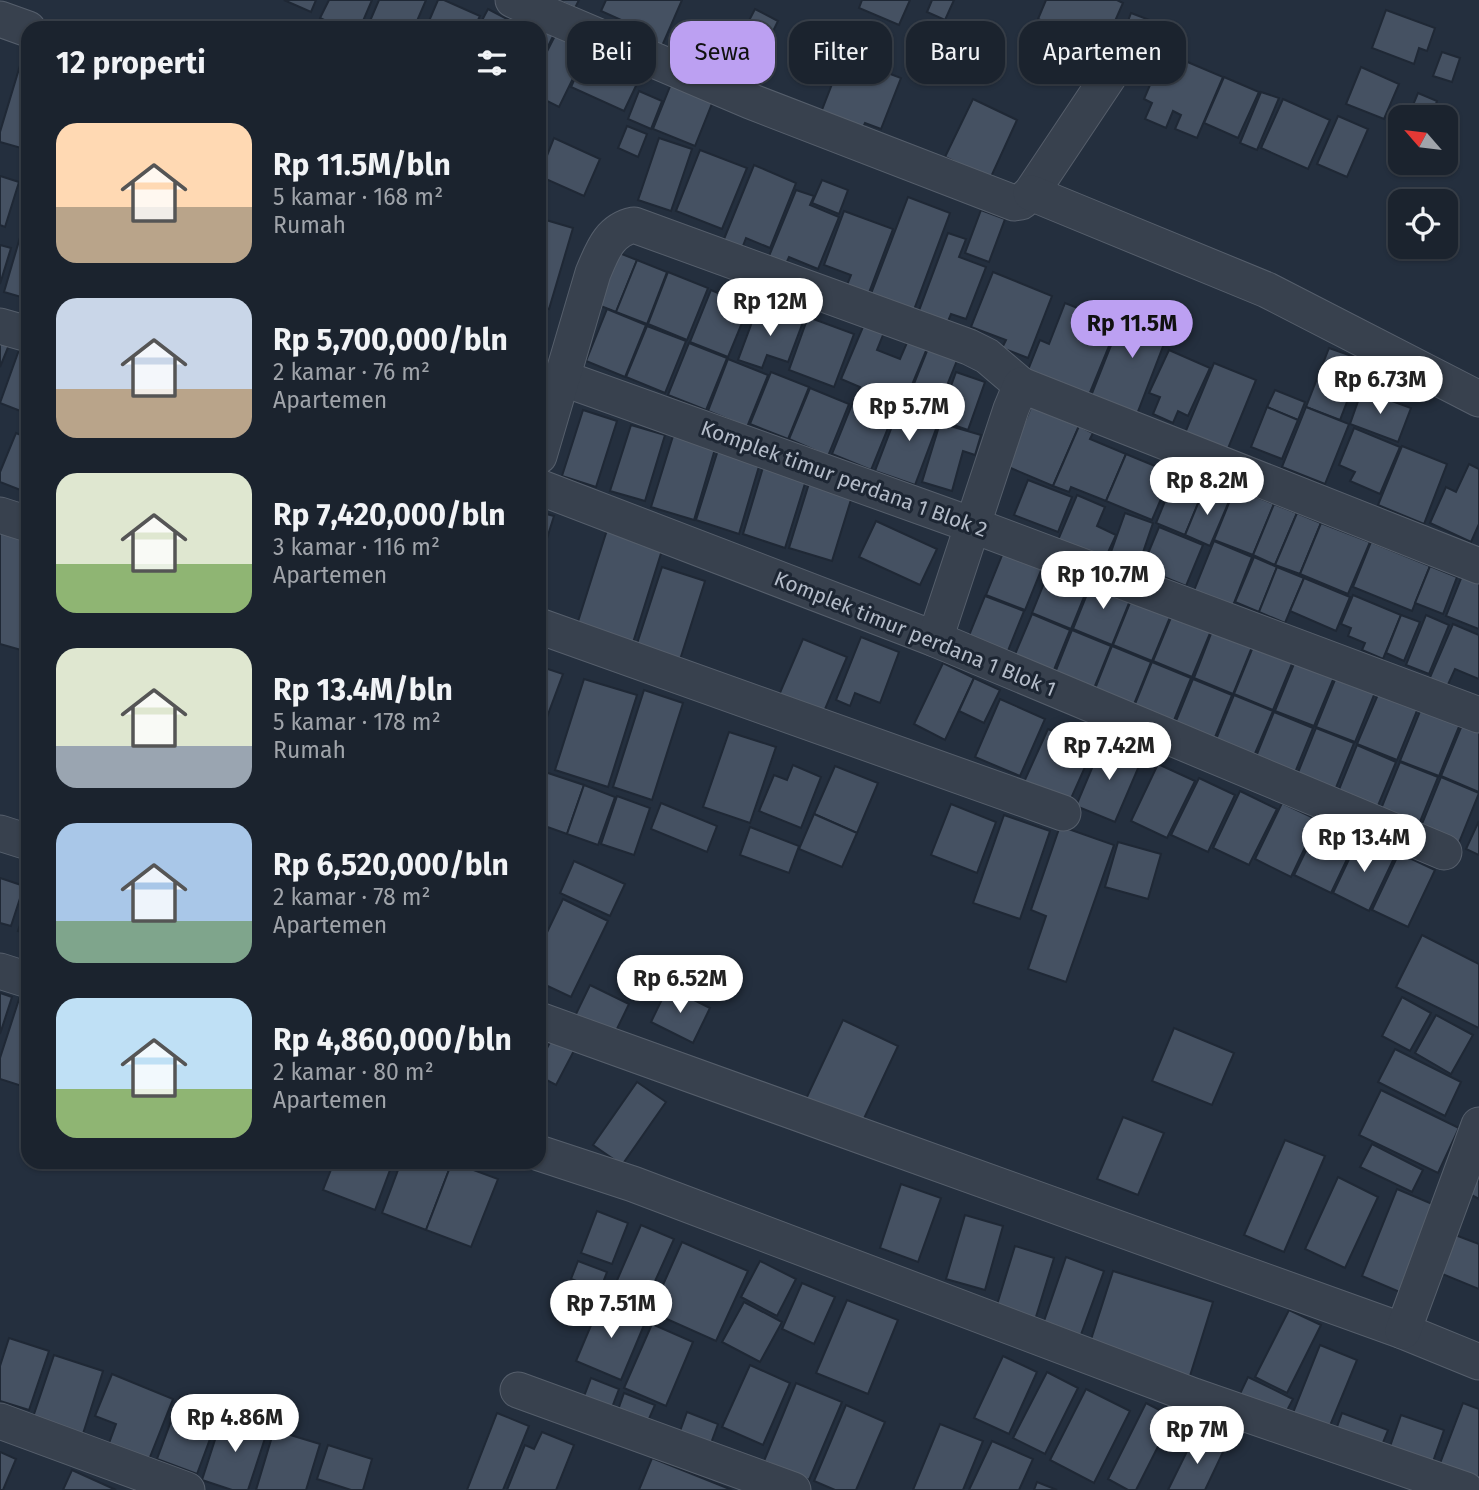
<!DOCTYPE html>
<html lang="id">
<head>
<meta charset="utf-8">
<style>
  :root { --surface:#1b232e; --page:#242b36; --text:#f1f3f6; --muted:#a0a4aa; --line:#39404a; --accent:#bca0f2 }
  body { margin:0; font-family:"Fira Sans",sans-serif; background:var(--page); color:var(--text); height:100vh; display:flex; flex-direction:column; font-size:26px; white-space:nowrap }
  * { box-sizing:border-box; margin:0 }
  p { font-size:23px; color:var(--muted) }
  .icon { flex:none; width:38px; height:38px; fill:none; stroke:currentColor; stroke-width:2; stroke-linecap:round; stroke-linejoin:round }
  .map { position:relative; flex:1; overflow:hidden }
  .sheet { position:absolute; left:21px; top:21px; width:525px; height:1148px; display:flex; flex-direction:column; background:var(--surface); border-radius:21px; box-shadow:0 2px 5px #0004,0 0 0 2px var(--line) }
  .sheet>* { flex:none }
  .guide { position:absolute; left:567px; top:21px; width:665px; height:63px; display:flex; gap:14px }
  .needle { width:46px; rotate:298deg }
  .fabs { position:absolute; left:1388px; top:105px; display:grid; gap:14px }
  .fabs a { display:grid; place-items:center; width:70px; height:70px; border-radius:14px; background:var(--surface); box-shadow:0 2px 5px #0004,0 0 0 2px var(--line); font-size:35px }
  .price { position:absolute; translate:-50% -60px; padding:0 16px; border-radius:24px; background:#fff; color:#222; font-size:23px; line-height:46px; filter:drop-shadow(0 2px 4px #0008) }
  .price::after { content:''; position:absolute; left:50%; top:42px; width:21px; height:16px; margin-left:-10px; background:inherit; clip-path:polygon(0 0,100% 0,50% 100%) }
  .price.on { background:var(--accent); color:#111 }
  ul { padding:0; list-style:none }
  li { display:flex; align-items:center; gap:21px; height:175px; padding:0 35px }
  li span { display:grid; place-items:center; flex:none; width:196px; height:140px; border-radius:21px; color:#555 }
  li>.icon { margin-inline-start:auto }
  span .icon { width:84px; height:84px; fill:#fffc; stroke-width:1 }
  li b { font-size:30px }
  h2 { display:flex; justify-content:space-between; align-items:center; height:84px; padding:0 35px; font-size:30px }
  .tag { padding:0 24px; border-radius:21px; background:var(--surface); box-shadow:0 2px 5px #0004,0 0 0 2px var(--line); font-size:24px; line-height:63px }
  .tag.on { background:var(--accent); color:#111 }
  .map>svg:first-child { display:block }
  .building { fill:#455162; stroke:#1f2835; stroke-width:2 }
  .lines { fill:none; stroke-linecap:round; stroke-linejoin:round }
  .minor-casing { stroke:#565f6c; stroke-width:37 }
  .minor { stroke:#38414e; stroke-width:35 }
  .labels { text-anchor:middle; stroke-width:6; stroke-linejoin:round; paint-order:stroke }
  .street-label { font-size:21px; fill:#b4bcc9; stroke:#1d2633 }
</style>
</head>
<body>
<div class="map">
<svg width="1479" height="1490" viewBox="0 0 1479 1490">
  <rect width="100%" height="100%" fill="#242f3e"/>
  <!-- building -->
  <g class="building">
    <polygon points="284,0 316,0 311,12"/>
    <polygon points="329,0 372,0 360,28 341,28 320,18"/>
    <polygon points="379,0 426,0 414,28 367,28"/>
    <polygon points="438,0 444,0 480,16 474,28 426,28"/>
    <polygon points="558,0 579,0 575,8"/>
    <polygon points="606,0 682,0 662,46 636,34 639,28 601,11"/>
    <polygon points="862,0 910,0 899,25 859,8"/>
    <polygon points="932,0 954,0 945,20 927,12"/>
    <polygon points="1046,0 1117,0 1123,3 1104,46 1038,19"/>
    <polygon points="488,9 524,28 478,28"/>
    <polygon points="755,9 778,21 764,50 740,38"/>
    <polygon points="1386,10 1435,28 1427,51 1419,48 1414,64 1372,48"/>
    <polygon points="1131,13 1168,27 1158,54 1121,40"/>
    <polygon points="537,17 557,28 539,65 539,28 532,28"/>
    <polygon points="560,26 586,39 578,56 583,58 559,107 539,97 539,84 545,71 539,67"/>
    <polygon points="25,49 28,50 28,150 0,142 0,132"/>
    <polygon points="606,52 644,69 624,111 571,87 585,56 601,63"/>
    <polygon points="1164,52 1223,77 1197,138 1175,129 1181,115 1173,111 1166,128 1145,119 1152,103 1144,99"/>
    <polygon points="1442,52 1460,58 1452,82 1433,76"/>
    <polygon points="843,56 901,78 881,129 865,123 861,132 820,115"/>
    <polygon points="1361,67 1399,84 1384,119 1346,104"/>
    <polygon points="1224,77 1259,92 1238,138 1204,123"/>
    <polygon points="671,84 713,101 695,146 653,129"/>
    <polygon points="639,91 662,101 651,129 628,119"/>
    <polygon points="1261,92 1279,98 1257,150 1240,143"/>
    <polygon points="1418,93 1437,101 1431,117 1408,117"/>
    <polygon points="973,99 1017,120 990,179 945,157"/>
    <polygon points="1283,99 1330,120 1308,169 1261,148"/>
    <polygon points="1338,116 1368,129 1347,177 1317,164"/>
    <polygon points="627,126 647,134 638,157 618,148"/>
    <polygon points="554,138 600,159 584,196 539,176"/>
    <polygon points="659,138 692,149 671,211 638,200"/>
    <polygon points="700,150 747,168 722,229 676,211"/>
    <polygon points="754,165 796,183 770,248 746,238 741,251 722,244"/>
    <polygon points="0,176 19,182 5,227 0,225"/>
    <polygon points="822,180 848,190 839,214 812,203"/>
    <polygon points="796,190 814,196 810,205 839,217 818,269 789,257 784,268 767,261"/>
    <polygon points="908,197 950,213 912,315 869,299"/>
    <polygon points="981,210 1005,219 989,262 965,253"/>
    <polygon points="844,211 893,229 867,298 845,290 851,275 824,265"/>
    <polygon points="539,218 573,228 549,309 539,306"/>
    <polygon points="948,233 966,239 959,257 986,267 966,319 951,314 946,326 917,316"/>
    <polygon points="21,234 28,236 28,299 4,292"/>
    <polygon points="0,245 11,248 0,284"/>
    <polygon points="609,249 637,260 616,312 588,301"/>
    <polygon points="637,260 667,272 647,324 616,312"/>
    <polygon points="668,272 708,288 687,340 648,324"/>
    <polygon points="993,272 1052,296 1028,358 1002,348 1006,340 971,327"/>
    <polygon points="711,290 749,306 728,357 690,342"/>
    <polygon points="1065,303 1118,324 1087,400 1026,375 1040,340 1049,344"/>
    <polygon points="1127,305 1172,323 1137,414 1091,396"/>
    <polygon points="758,306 803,322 788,362 767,355 762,368 738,360"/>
    <polygon points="607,309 646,325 625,377 586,361"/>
    <polygon points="808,317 854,334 834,387 789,370"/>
    <polygon points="865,322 885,330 877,350 900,359 909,338 928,346 898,419 854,401 860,387 841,379"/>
    <polygon points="647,326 686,341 665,393 626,377"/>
    <polygon points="0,342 9,345 0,367"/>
    <polygon points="689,343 727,358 706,410 668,395"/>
    <polygon points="929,346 958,358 937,410 908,399"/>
    <polygon points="1329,348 1363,360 1340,420 1306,407"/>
    <polygon points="19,350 28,354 28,414 0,403"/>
    <polygon points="1169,350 1210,368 1188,416 1178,411 1173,423 1153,414 1160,397 1149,393"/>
    <polygon points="728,359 768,375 747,427 708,411"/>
    <polygon points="1214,363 1256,380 1227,451 1185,433"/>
    <polygon points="771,372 809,387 788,439 750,424"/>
    <polygon points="956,372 985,382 968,430 939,420"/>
    <polygon points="810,388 849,404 828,456 789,439"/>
    <polygon points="1275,390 1305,402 1298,420 1267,407"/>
    <polygon points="1362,390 1411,408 1398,442 1350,424"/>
    <polygon points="907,401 942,413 915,485 875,471 894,421 900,423"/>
    <polygon points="853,402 892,418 871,470 832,454"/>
    <polygon points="1031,407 1079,426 1053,486 1006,466"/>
    <polygon points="1267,407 1298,420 1282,459 1251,447"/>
    <polygon points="1306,407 1349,424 1325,484 1282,467"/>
    <polygon points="583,410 617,421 596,487 562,476"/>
    <polygon points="940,423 981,435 975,455 963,451 952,491 922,482"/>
    <polygon points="631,425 665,435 645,501 610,491"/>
    <polygon points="1079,426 1093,433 1090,439 1126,454 1106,501 1071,487 1069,492 1053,486"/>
    <polygon points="1354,428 1400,447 1380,494 1350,481 1355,472 1339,465"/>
    <polygon points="16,433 28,438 28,493 0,482 0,472"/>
    <polygon points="673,436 715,449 694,520 651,507"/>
    <polygon points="1402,446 1447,464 1424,524 1378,505"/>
    <polygon points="718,450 760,463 739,534 696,520"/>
    <polygon points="1126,454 1172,473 1152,520 1106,501"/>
    <polygon points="764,464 807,477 785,548 743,534"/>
    <polygon points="1469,464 1479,469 1479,524 1471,542 1430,523 1446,487 1456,492"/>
    <polygon points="811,477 854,490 832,561 789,548"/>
    <polygon points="1175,477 1204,489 1185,535 1156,523"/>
    <polygon points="1028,480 1072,497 1058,532 1014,515"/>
    <polygon points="1235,488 1274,504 1253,555 1214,540"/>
    <polygon points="1204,489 1230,499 1210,546 1185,535"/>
    <polygon points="1077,495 1105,507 1097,526 1116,535 1105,559 1058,540"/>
    <polygon points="1274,504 1297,513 1275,565 1253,555"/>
    <polygon points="539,512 554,516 539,564"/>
    <polygon points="1125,513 1153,523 1140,561 1111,552"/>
    <polygon points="1297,513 1321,523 1300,574 1275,565"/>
    <polygon points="876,521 937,549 920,585 859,557"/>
    <polygon points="1321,523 1370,542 1348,594 1300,574"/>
    <polygon points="0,526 28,534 28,624 21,650 0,644"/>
    <polygon points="1159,527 1203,545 1186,586 1142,568"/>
    <polygon points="607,530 663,547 631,649 575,631"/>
    <polygon points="1214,541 1252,557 1232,608 1193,593"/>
    <polygon points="1371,542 1430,566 1412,611 1353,587"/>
    <polygon points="1007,543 1046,558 1025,610 986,595"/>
    <polygon points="1254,557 1277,567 1259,612 1235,602"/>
    <polygon points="1053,561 1092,577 1071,629 1032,613"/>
    <polygon points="1430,566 1457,577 1443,614 1415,603"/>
    <polygon points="1466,566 1479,571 1479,629 1446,616"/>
    <polygon points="662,567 705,581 678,666 634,653"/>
    <polygon points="1277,567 1304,578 1285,623 1259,612"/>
    <polygon points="1094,577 1133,593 1112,645 1073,629"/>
    <polygon points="1304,578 1350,597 1336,631 1290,611"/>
    <polygon points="1134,593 1173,610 1152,661 1113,645"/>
    <polygon points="1353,595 1401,615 1383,659 1362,650 1365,643 1348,636 1351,628 1341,624"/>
    <polygon points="985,596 1024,611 1003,663 964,648"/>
    <polygon points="1174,610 1213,626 1192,677 1153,661"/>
    <polygon points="1032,614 1070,630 1049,682 1010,666"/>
    <polygon points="1401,615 1420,622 1404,661 1386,653"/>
    <polygon points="1426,615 1449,625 1429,674 1406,665"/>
    <polygon points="1453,624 1479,635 1479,679 1455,669 1446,689 1428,682"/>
    <polygon points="1214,626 1254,642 1233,694 1194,678"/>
    <polygon points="1072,630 1111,646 1090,698 1051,683"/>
    <polygon points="861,637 899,652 880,703 855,693 850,706 836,700"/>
    <polygon points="803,639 847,657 820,721 776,702"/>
    <polygon points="1255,642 1294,659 1273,710 1234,694"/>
    <polygon points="1112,646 1151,662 1130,714 1091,699"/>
    <polygon points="1296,659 1335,675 1314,726 1275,711"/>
    <polygon points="1152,662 1191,678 1170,730 1131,714"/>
    <polygon points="943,663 974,678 945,740 914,724"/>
    <polygon points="539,666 563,674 544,725 539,724"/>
    <polygon points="1337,675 1376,690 1355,742 1316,727"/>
    <polygon points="974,678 1000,690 984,723 959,711"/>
    <polygon points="584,679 637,695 608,787 555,770"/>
    <polygon points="1193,679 1232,695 1211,747 1172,731"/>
    <polygon points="644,690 683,703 652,800 613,787"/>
    <polygon points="1379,692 1418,708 1397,760 1357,744"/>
    <polygon points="1234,695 1273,711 1251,763 1213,747"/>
    <polygon points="1000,699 1045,719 1020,776 975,757"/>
    <polygon points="1421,709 1460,724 1439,776 1400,761"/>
    <polygon points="1274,712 1313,728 1292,780 1253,764"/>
    <polygon points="1462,725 1479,731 1479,792 1441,776"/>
    <polygon points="1316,728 1354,743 1333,795 1295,780"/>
    <polygon points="1048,729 1093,749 1069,803 1024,782"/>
    <polygon points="729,732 776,747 750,823 703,807"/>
    <polygon points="1103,742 1142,759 1115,822 1076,806"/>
    <polygon points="1357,745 1396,762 1375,813 1336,797"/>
    <polygon points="1400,762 1438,777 1417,829 1379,814"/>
    <polygon points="1158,764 1195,781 1167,838 1131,821"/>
    <polygon points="793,765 821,777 801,828 759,811 774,775 787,780"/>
    <polygon points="835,766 878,783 857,833 814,814"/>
    <polygon points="539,770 584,785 567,834 539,824"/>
    <polygon points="1441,777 1479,793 1458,845 1420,829"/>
    <polygon points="1199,778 1235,795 1208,852 1171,835"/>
    <polygon points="584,785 615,797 598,845 567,834"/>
    <polygon points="28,787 28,809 21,807"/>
    <polygon points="1240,791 1277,809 1249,865 1213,848"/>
    <polygon points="617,796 650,808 634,855 601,844"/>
    <polygon points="661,803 717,826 707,852 651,829"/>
    <polygon points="1282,803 1318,820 1291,877 1255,859"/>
    <polygon points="951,804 996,822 977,873 931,855"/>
    <polygon points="814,814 857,833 842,867 799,849"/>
    <polygon points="1004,815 1050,831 1020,919 973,903"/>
    <polygon points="1322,818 1358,836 1331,893 1294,875"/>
    <polygon points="1479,821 1479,855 1466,849"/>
    <polygon points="1060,826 1114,845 1066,982 1028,969 1046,916 1031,910"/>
    <polygon points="750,827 799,846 789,873 740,855"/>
    <polygon points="1360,836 1396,854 1369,911 1333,893"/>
    <polygon points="1118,842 1161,854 1148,899 1105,887"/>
    <polygon points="1399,853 1435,870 1408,927 1372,910"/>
    <polygon points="574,861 625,884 610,916 560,893"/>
    <polygon points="0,878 24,886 11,926 0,923"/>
    <polygon points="563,899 608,921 571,997 539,982 539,949"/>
    <polygon points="28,900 28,934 18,931"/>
    <polygon points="1422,935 1479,964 1479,1028 1396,987"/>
    <polygon points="590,985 629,1004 614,1035 575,1016"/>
    <polygon points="668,987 710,1008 693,1043 651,1022"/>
    <polygon points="22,990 28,992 28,1088 0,1079 0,1058"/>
    <polygon points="0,993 12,997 0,1034"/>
    <polygon points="1402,997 1431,1013 1410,1051 1382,1036"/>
    <polygon points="1436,1015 1473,1035 1451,1074 1415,1053"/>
    <polygon points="843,1020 898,1046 860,1127 805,1101"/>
    <polygon points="1174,1028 1234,1053 1212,1105 1152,1081"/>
    <polygon points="555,1033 577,1045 556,1085 539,1076 539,1063"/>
    <polygon points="1395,1049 1461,1082 1445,1116 1378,1082"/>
    <polygon points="637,1082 666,1102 622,1165 593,1145"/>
    <polygon points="1381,1090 1459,1128 1438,1173 1359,1135"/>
    <polygon points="1123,1117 1164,1133 1138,1195 1097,1179"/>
    <polygon points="1285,1140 1325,1156 1284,1252 1244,1235"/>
    <polygon points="1372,1144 1423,1170 1412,1192 1360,1167"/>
    <polygon points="1479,1158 1479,1199 1462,1190"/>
    <polygon points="334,1162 393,1162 375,1210 323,1190"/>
    <polygon points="401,1162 452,1162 426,1230 382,1213"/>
    <polygon points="452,1162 498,1179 471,1247 426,1230"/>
    <polygon points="1338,1177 1378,1197 1345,1268 1305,1249"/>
    <polygon points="901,1184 941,1198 918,1262 880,1248"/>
    <polygon points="1397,1189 1437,1206 1402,1293 1362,1276"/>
    <polygon points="597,1211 628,1223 612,1264 581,1253"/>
    <polygon points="965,1215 1003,1226 985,1290 946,1279"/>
    <polygon points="641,1225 674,1239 647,1299 615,1285"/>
    <polygon points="1450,1233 1479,1244 1479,1289 1435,1271"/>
    <polygon points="682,1242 748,1271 716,1341 651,1312"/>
    <polygon points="1015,1246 1054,1258 1035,1320 996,1308"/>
    <polygon points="1066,1257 1104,1271 1079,1340 1042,1327"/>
    <polygon points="578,1261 607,1272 600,1290 571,1279"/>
    <polygon points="760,1261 796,1279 777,1316 741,1297"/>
    <polygon points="1113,1271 1213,1302 1189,1379 1088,1349"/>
    <polygon points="802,1283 835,1297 814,1344 782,1329"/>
    <polygon points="602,1299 647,1318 621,1380 576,1361"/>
    <polygon points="847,1300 898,1320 868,1394 816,1373"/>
    <polygon points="744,1302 782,1322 760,1362 722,1342"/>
    <polygon points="1289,1310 1321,1325 1287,1393 1255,1377"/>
    <polygon points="652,1324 693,1342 666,1406 624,1388"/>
    <polygon points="9,1338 49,1351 29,1410 0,1401 0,1366"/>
    <polygon points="1320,1345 1357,1360 1327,1433 1291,1418"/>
    <polygon points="54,1355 103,1371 81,1440 31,1423"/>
    <polygon points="1003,1356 1037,1372 1009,1434 974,1418"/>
    <polygon points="750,1365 790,1383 763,1445 722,1427"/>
    <polygon points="1047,1372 1078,1388 1045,1454 1013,1438"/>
    <polygon points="112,1374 173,1399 148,1462 108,1446 116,1424 95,1416"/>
    <polygon points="1248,1377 1293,1399 1282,1420 1238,1398"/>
    <polygon points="591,1378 619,1389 611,1410 583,1399"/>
    <polygon points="796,1383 842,1402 809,1480 764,1461"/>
    <polygon points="1086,1389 1130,1411 1094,1483 1050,1460"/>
    <polygon points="624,1393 655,1405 648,1421 618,1410"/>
    <polygon points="180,1397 220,1412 197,1474 157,1459"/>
    <polygon points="1146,1403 1173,1417 1136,1490 1128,1490 1108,1479"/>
    <polygon points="1463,1403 1479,1409 1479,1490 1436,1474"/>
    <polygon points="846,1405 885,1422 856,1490 835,1490 814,1481"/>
    <polygon points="687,1412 718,1424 710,1446 679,1434"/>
    <polygon points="497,1413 529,1426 503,1490 467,1490"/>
    <polygon points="1342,1413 1388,1430 1378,1455 1333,1438"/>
    <polygon points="223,1415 268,1429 248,1490 232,1490 202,1480"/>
    <polygon points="1401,1415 1444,1430 1429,1473 1386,1458"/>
    <polygon points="940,1424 983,1441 963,1490 913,1490"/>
    <polygon points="274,1430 320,1444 306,1490 256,1490"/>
    <polygon points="542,1432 574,1445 556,1490 507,1490 525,1445 534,1449"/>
    <polygon points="1195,1435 1224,1450 1205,1490 1168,1490"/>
    <polygon points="992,1441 1033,1459 1019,1490 969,1490"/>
    <polygon points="328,1445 372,1459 363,1490 351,1490 317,1479"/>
    <polygon points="0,1452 16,1459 3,1490 0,1490"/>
    <polygon points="652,1458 732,1490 639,1490"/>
    <polygon points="72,1470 116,1490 63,1490"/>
    <polygon points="1037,1482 1057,1490 1034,1490"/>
  </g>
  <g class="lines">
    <!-- minor casing -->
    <g class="minor-casing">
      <g id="minor">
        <polyline points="513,0 750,101 1014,203 1021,202 1031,193 1113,70"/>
        <polyline points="0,19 28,29"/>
        <polyline points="1031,193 1267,290 1479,399"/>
        <polyline points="0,326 28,334"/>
        <polyline points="562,378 972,525 1479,715"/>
        <path d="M539 456 593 273C602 252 609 230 634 225L969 347 987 356 1021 385"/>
        <polyline points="539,487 935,639 1444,852"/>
        <polyline points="0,515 28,524"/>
        <polyline points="539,626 1063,813"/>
        <polyline points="935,639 1011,409 1021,385 1479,566"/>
        <polyline points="0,833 28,842"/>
        <polyline points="0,971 28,980"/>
        <polyline points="539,1020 1403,1331 1479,1362"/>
        <polyline points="539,1153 633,1184 1194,1396 1466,1490"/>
        <polyline points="1403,1331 1479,1125"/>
        <polyline points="518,1390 793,1490"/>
        <polyline points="0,1421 187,1490"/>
      </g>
    </g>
    <!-- minor -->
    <use href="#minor" class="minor"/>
  </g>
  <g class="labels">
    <!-- street labels -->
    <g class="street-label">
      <text transform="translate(844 479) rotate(20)" y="7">Komplek timur perdana 1 Blok 2</text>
      <text transform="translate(915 634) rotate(22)" y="7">Komplek timur perdana 1 Blok 1</text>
    </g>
  </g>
</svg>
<div class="fabs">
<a><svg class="needle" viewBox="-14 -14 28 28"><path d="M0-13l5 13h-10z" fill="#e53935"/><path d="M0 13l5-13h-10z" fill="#a0a4aa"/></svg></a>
<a><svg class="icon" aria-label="locate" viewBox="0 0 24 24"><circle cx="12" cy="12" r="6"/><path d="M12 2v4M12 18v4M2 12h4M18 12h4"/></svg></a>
</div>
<b class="price" style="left:770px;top:338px">Rp 12M</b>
<b class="price on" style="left:1132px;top:360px">Rp 11.5M</b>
<b class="price" style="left:1380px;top:416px">Rp 6.73M</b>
<b class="price" style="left:909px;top:443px">Rp 5.7M</b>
<b class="price" style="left:1207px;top:517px">Rp 8.2M</b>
<b class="price" style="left:1103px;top:611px">Rp 10.7M</b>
<b class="price" style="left:1109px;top:782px">Rp 7.42M</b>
<b class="price" style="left:1364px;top:874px">Rp 13.4M</b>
<b class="price" style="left:680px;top:1015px">Rp 6.52M</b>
<b class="price" style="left:611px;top:1340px">Rp 7.51M</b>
<b class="price" style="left:235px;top:1454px">Rp 4.86M</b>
<b class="price" style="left:1197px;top:1466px">Rp 7M</b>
<div class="guide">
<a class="tag">Beli</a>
<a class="tag on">Sewa</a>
<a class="tag">Filter</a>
<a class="tag">Baru</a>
<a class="tag">Apartemen</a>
</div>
<section class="sheet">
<h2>12 properti<svg class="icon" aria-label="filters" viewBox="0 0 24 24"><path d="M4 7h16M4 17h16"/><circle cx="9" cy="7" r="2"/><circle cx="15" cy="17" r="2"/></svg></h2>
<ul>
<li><span style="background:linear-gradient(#ffd9b3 60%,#b9a48a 0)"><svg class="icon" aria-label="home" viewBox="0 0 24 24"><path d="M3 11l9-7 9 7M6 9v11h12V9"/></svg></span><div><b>Rp 11.5M/bln</b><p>5 kamar · 168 m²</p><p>Rumah</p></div></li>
<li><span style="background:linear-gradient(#c9d6e8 65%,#b9a48a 0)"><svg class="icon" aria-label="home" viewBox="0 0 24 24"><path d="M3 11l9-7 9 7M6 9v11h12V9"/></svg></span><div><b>Rp 5,700,000/bln</b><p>2 kamar · 76 m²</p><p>Apartemen</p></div></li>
<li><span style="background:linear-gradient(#dfe7d0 65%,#8fb573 0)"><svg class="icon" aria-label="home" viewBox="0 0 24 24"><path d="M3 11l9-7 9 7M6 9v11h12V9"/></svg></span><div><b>Rp 7,420,000/bln</b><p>3 kamar · 116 m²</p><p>Apartemen</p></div></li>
<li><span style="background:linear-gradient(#dfe7d0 70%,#9aa5b1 0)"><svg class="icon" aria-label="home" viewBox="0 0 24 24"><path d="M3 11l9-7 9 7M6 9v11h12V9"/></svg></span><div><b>Rp 13.4M/bln</b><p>5 kamar · 178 m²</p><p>Rumah</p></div></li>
<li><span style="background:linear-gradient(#a9c7e8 70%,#7fa58c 0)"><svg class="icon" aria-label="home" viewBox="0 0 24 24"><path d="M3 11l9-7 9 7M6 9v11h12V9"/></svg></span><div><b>Rp 6,520,000/bln</b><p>2 kamar · 78 m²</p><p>Apartemen</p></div></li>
<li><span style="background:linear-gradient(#bfe0f5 65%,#8fb573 0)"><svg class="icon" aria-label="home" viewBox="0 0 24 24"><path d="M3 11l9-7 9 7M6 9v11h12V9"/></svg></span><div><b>Rp 4,860,000/bln</b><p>2 kamar · 80 m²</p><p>Apartemen</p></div></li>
</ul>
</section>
</div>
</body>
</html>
